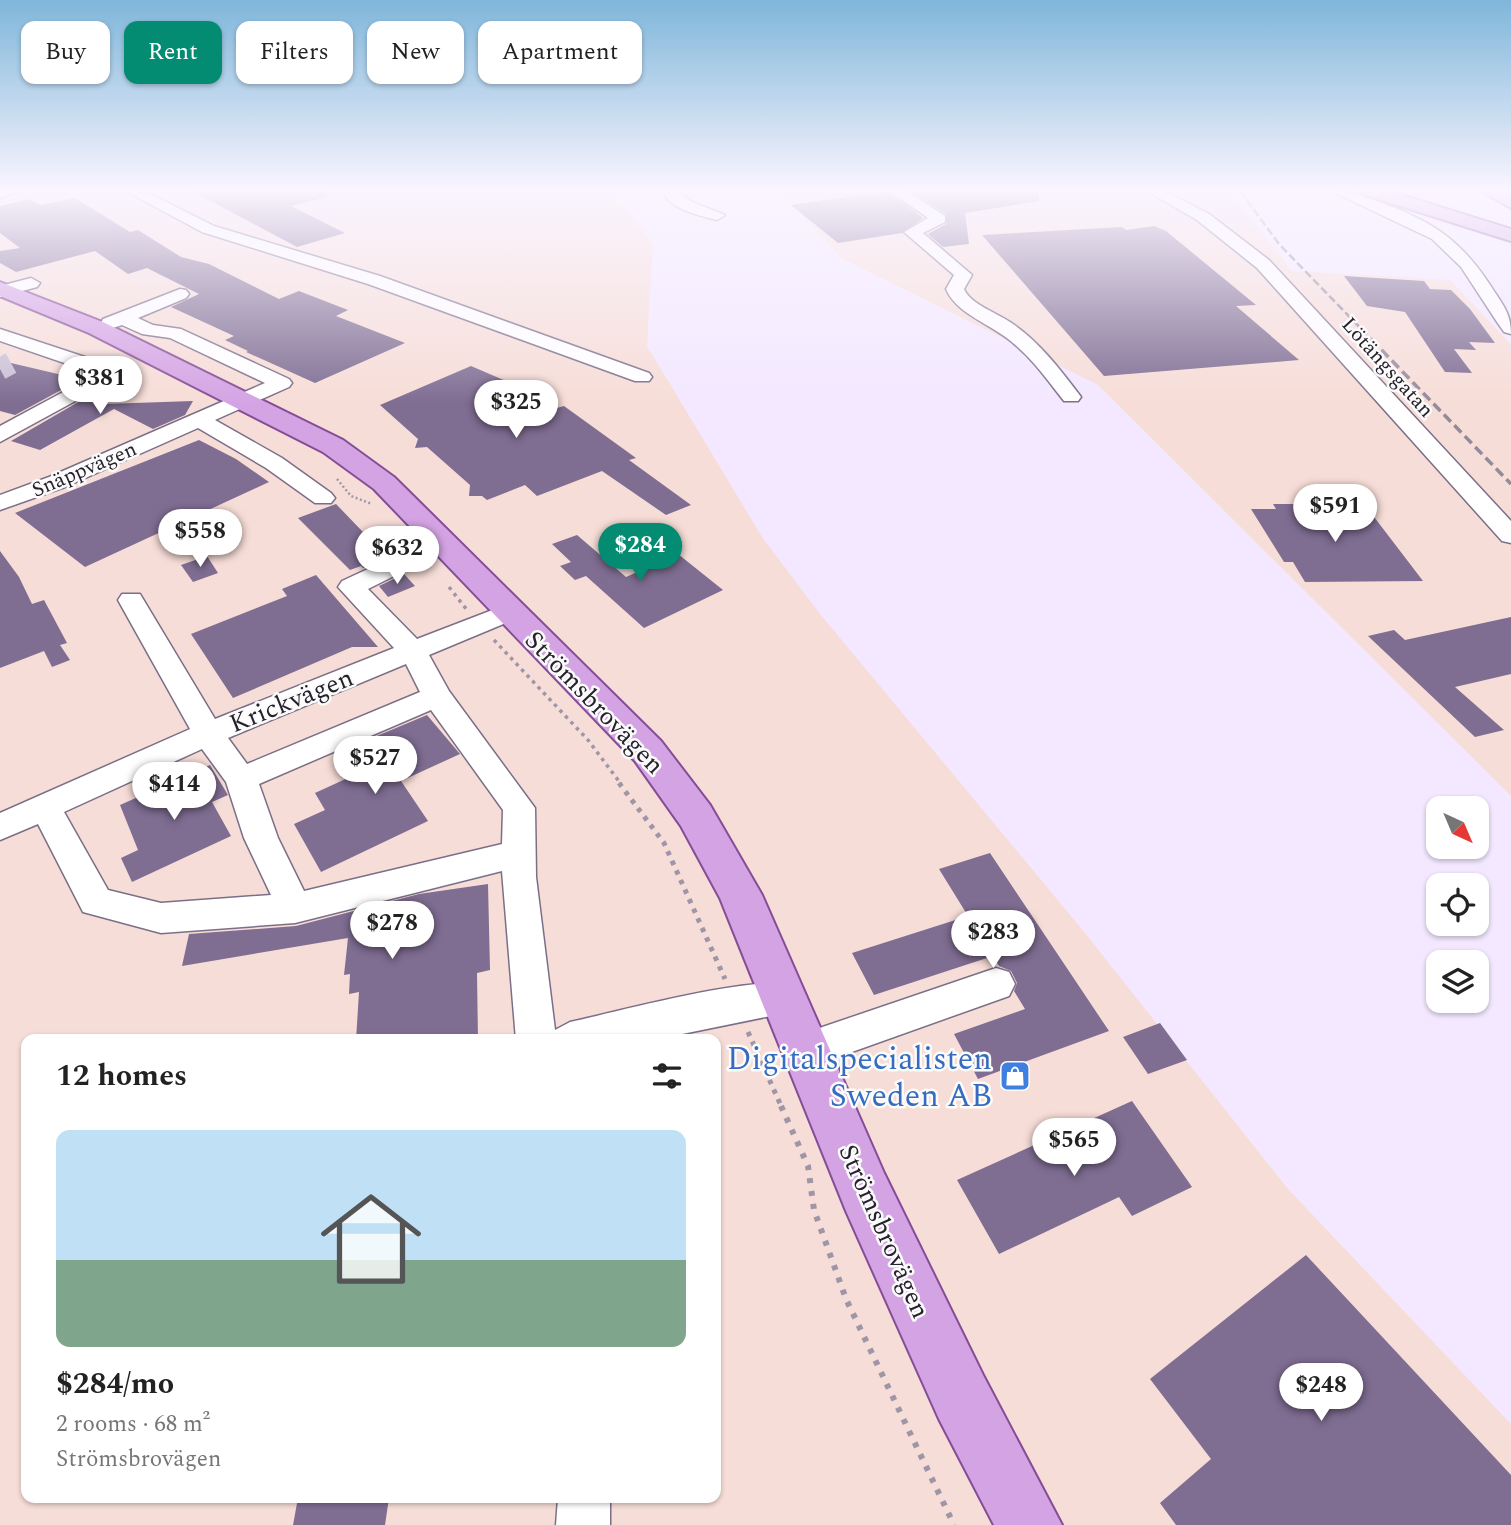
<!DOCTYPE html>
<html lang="en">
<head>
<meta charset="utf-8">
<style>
  :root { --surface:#fff; --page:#f6f6f6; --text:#222; --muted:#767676; --line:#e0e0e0; --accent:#048c73 }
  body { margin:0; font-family:Spectral,serif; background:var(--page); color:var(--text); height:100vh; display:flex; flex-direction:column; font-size:26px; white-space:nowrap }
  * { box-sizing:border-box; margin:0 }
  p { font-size:23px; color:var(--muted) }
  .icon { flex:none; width:38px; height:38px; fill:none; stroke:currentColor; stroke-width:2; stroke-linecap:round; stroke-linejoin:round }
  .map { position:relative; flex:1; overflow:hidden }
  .side { position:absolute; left:21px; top:1034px; width:700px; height:469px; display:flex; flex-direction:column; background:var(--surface); border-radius:14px; box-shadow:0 2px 5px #0004 }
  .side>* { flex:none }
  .top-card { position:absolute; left:21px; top:21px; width:700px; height:63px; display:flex; gap:14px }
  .needle { width:46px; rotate:136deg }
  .tools { position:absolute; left:1426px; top:796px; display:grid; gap:14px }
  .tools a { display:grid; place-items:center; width:63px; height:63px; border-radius:14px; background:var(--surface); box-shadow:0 2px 5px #0004; font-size:35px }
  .price { position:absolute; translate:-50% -60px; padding:0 16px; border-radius:24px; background:#fff; color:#222; font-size:23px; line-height:46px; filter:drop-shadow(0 2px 4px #0008) }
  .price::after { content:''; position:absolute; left:50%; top:42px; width:21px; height:16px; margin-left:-10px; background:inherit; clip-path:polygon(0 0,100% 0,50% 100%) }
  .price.current { background:var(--accent); color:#fff }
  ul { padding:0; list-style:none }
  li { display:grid; align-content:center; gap:14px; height:371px; padding:0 35px }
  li+li { border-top:2px solid var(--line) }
  li span { display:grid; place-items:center; height:217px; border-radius:14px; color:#555 }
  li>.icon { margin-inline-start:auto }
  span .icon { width:126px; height:126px; fill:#fffc; stroke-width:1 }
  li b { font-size:30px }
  h2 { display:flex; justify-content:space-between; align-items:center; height:84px; padding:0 35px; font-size:30px }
  .tag { padding:0 24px; border-radius:14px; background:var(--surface); box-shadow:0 2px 5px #0004; font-size:24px; line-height:63px }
  .tag.current { background:var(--accent); color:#fff }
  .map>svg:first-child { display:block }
  .industrial { fill:#f7ddd7; fill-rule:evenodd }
  .building { fill:#7f6d92 }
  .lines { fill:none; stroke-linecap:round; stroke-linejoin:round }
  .minor-tunnel { stroke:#cac0d5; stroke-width:22; stroke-dasharray:22 10; stroke-linecap:butt }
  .minor-casing { stroke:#7b6f88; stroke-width:3 }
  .major-casing { stroke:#844e97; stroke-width:4 }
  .path-far3 { stroke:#9e96a7; stroke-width:2.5; stroke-dasharray:2 2.5; stroke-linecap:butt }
  .path-far2 { stroke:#9e96a7; stroke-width:3.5; stroke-dasharray:3.5 4.5; stroke-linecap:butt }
  .path-far1 { stroke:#9e96a7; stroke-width:5; stroke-dasharray:4.5 6; stroke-linecap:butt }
  .path { stroke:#9e96a7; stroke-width:6; stroke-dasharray:5 8; stroke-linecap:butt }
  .minor { fill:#fff; fill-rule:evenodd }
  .major { fill:#d4a3e3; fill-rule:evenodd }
  .rail-far1 { stroke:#938b9c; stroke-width:2.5; stroke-dasharray:8 3.5; stroke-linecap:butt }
  .rail { stroke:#938b9c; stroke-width:3.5; stroke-dasharray:10 5; stroke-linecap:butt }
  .labels { text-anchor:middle; stroke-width:5; stroke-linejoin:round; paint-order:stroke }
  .far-street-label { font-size:21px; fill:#26222c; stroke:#fbfbfb }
  .street-label { font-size:26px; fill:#26222c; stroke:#fbfbfb }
  .near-shop-label { font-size:32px; fill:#366cbe; stroke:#fbfbfb; text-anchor:end }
</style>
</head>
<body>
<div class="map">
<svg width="1511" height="1525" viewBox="0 0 1511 1525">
  <rect width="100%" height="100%" fill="#f3e8ff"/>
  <!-- industrial -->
  <g class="industrial">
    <path d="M0 191H610L653 243 647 346 762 537 820 614 1081 928 1288 1189 1511 1424V1525H0ZM26 1040H716V1498H26Z"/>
    <polygon points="780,191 1229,191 1292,271 1450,280 1511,344 1511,796 1098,385 841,258"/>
  </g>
  <!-- building -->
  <g class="building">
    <polygon points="192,191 327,191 328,197 291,206 345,233 297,247"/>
    <polygon points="888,191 923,218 902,233 838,243 791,205"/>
    <polygon points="910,191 1038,191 1039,201 965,213 969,244 943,247 928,234 946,224 946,214"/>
    <polygon points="75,198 130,232 138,230 181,257 209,264 279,299 299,291 348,310 336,316 405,343 315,383 246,352 248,351 225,340 234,336 171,307 199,294 147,268 128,274 95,251 16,272 0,263 0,251 20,248 0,233 0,206 29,199 40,205"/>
    <polygon points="1154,226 1166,231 1256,305 1236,306 1299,360 1104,376 982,235 1122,227 1126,230"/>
    <polygon points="1344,276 1424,281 1430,289 1451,290 1470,309 1495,343 1469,342 1476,350 1454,349 1472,373 1445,372 1405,312 1367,306"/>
    <polygon points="0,360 11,363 75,378 63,389 15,415 0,411"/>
    <polygon points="471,366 529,391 553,409 564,406 636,458 629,460 691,505 666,515 602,471 537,496 525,485 487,500 482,496 469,496 470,485 427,447 415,448 418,439 380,405"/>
    <polygon points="98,384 128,391 105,404 193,401 185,415 153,429 114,409 40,450 11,441 80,401"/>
    <polygon points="199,440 236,459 269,482 85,567 15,513"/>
    <polygon points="336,504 387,557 363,568 361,566 350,570 298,518"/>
    <polygon points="1273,504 1336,504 1340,509 1368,509 1423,581 1305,582 1293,562 1284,562 1251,509 1276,509"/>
    <polygon points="577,535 626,577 678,554 723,590 644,628 586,576 575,580 560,566 571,562 552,544"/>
    <polygon points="0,551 19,577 32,604 44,600 67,643 60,645 70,660 52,667 44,651 0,668"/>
    <polygon points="207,556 218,573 193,582 181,565"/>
    <polygon points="404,574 415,586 388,597 379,586"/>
    <polygon points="316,575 378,647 352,647 233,698 191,634 287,596 282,589"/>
    <polygon points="1511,617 1511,674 1455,687 1504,730 1475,737 1368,636 1394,630 1405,640"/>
    <polygon points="427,715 460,754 401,781 428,821 321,872 294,824 325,810 315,793 387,760 372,738"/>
    <polygon points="210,765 228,795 212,802 231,836 132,882 121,858 138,850 120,805"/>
    <polygon points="990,853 1109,1031 978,1079 954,1034 1025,1009 1014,991 1017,983 1011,971 999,966 993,956 874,995 852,953 968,916 939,869"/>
    <polygon points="488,884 490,970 477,973 478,1040 356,1040 359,992 349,994 350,974 344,975 348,938 182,966 189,934 296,926 419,894"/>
    <polygon points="1160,1023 1187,1060 1148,1074 1123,1037"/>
    <polygon points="1132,1101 1192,1187 1132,1216 1119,1197 999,1254 957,1180"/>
    <polygon points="1306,1255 1511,1475 1511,1525 1176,1525 1160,1503 1211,1459 1150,1379"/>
    <polygon points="298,1498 389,1498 385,1525 293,1525"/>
  </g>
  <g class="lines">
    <!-- minor-tunnel -->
    <polyline class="minor-tunnel" points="0,369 11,363"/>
    <!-- minor casing -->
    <g class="minor-casing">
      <g id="minor">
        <polygon points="0,191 19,191 0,198"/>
        <polygon points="126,191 144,191 214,226 380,276 649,373 652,377 649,381 635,381 368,284 202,232"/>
        <path d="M663 191H677L692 202 725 215 717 220C701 216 668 209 663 191Z"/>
        <polygon points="841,191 859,191 848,195"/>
        <path d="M890 191H906L945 216V222L923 233 972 275 964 289C971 305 998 313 1013 324 1039 342 1059 368 1078 393L1081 397 1078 401H1064C1048 381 1033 359 1013 343 992 324 957 315 946 289L954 275 904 232 928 218Z"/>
        <polygon points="1147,191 1165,191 1209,214 1269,260 1511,521 1511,543 1502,541 1257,268 1197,220"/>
        <path d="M1331 191C1350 191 1364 197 1382 203 1436 223 1463 242 1494 291 1504 306 1511 315 1511 334L1504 332 1497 322 1461 267 1432 239Z"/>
        <polygon points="31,278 40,283 37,287 0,297 0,286"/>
        <polygon points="180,289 186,290 189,294 186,298 138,318 153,325 181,329 289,379 292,383 289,387 215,420 282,458 331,493 335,498 331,503 315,503 266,468 198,428 65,487 0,510 0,495 49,477 265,383 170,338 142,334 122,325 110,329 101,323 103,319"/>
        <polygon points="0,329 94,360 103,376 79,399 0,442 0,426 65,391 82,375 79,368 0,341"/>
        <path d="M441 535 450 538 454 543 450 548 368 589 417 639 508 604 518 606 522 612 518 618 429 655 449 691 535 808 536 877 555 1030 570 1022C617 1012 762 972 800 986L805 998 800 1010 653 1040H516L502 871 295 923 161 933 83 912 38 824 0 840V813L190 729 118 600 122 594H140L215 719 394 648 338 587 342 581ZM406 664 420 692 247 764 228 738ZM431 710 503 810 502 844 304 891 278 838 259 784ZM202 749 226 782 244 838 271 895 161 903 108 890 64 812Z"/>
        <polygon points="996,968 1009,972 1015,984 1009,996 807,1068 793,1063 787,1050 793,1037"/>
        <polygon points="558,1498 610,1498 610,1525 556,1525"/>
      </g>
    </g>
    <!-- major casing -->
    <g class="major-casing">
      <g id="major">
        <polygon points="1362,191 1389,191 1511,229 1511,241 1365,195"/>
        <polygon points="1481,191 1503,191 1511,195 1511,208"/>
        <polygon points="0,282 105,323 343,440 394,477 661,741 710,805 762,895 884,1173 983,1375 1062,1525 994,1525 939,1419 846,1211 720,898 681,826 635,761 374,489 323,452 89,333 0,296"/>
      </g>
    </g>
    <!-- path-far3 -->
    <polyline class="path-far3" points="337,479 351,496 372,504"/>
    <!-- path-far2 -->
    <g class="path-far2">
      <polyline points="449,587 467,610"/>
      <polyline points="494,640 588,740 621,784"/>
    </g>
    <!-- path-far1 -->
    <g class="path-far1">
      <polyline points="619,783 664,843 725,979"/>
      <polyline points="748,1032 782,1108"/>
    </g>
    <!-- path -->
    <polyline class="path" points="781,1106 808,1166 814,1210 846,1299 954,1525"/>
    <!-- minor -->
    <use href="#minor" class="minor"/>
    <!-- major -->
    <use href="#major" class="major"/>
    <!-- rail-far1 -->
    <polyline class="rail-far1" points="1240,191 1279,244 1373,341"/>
    <!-- rail -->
    <polyline class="rail" points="1371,339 1511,484"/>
  </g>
  <!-- sky -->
  <linearGradient id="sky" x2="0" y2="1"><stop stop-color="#7fb6da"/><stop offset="0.47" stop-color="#faf5ff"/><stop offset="1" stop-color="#faf5ff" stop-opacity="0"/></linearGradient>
  <rect width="1511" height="404" fill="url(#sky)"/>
  <!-- icons -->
  <defs>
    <g id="shop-square" transform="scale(1.575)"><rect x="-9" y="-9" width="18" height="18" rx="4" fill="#3f7fe0" stroke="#fbfbfb"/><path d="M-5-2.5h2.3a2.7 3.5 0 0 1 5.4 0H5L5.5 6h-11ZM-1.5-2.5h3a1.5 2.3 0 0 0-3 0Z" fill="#fff"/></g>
  </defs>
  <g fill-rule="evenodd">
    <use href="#shop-square" x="1015" y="1076"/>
  </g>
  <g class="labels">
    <!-- far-street labels -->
    <g class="far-street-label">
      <text transform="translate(1388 367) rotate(48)" y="7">Lötängsgatan</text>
      <text transform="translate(84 469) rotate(-23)" y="7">Snäppvägen</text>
    </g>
    <!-- street labels -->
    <g class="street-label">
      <text transform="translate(291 700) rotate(-22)" y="9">Krickvägen</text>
      <text transform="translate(595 702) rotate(46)" y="9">Strömsbrovägen</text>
      <text transform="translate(885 1231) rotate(66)" y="9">Strömsbrovägen</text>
    </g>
    <!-- near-shop labels -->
    <g class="near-shop-label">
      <text x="992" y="1069">Digitalspecialisten<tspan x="992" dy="37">Sweden AB</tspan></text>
    </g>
  </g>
</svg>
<div class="tools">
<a><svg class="needle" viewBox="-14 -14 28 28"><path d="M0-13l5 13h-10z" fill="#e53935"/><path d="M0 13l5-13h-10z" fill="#767676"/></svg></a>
<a><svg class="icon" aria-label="locate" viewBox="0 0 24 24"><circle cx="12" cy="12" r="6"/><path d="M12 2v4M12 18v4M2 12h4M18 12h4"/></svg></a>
<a><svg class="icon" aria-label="layers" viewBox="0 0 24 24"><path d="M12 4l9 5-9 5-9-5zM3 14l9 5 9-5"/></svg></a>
</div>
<b class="price" style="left:100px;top:416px">$381</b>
<b class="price" style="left:516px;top:440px">$325</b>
<b class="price" style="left:1335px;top:544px">$591</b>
<b class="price" style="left:200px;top:569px">$558</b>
<b class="price current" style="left:640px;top:583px">$284</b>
<b class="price" style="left:397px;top:586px">$632</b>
<b class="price" style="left:375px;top:796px">$527</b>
<b class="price" style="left:174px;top:822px">$414</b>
<b class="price" style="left:392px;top:961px">$278</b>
<b class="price" style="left:993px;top:970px">$283</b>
<b class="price" style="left:1074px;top:1178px">$565</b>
<b class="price" style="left:1321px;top:1423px">$248</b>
<div class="top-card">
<a class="tag">Buy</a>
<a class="tag current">Rent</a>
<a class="tag">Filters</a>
<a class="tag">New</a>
<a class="tag">Apartment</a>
</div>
<section class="side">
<h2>12 homes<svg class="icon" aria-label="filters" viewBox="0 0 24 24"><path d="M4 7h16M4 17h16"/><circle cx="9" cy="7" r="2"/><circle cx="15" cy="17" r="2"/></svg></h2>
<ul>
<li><span style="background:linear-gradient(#bfe0f5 60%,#7fa58c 0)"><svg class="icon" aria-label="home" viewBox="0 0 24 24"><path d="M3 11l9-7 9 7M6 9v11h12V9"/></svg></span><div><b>$284/mo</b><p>2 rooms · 68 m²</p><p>Strömsbrovägen</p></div></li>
</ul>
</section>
</div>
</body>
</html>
